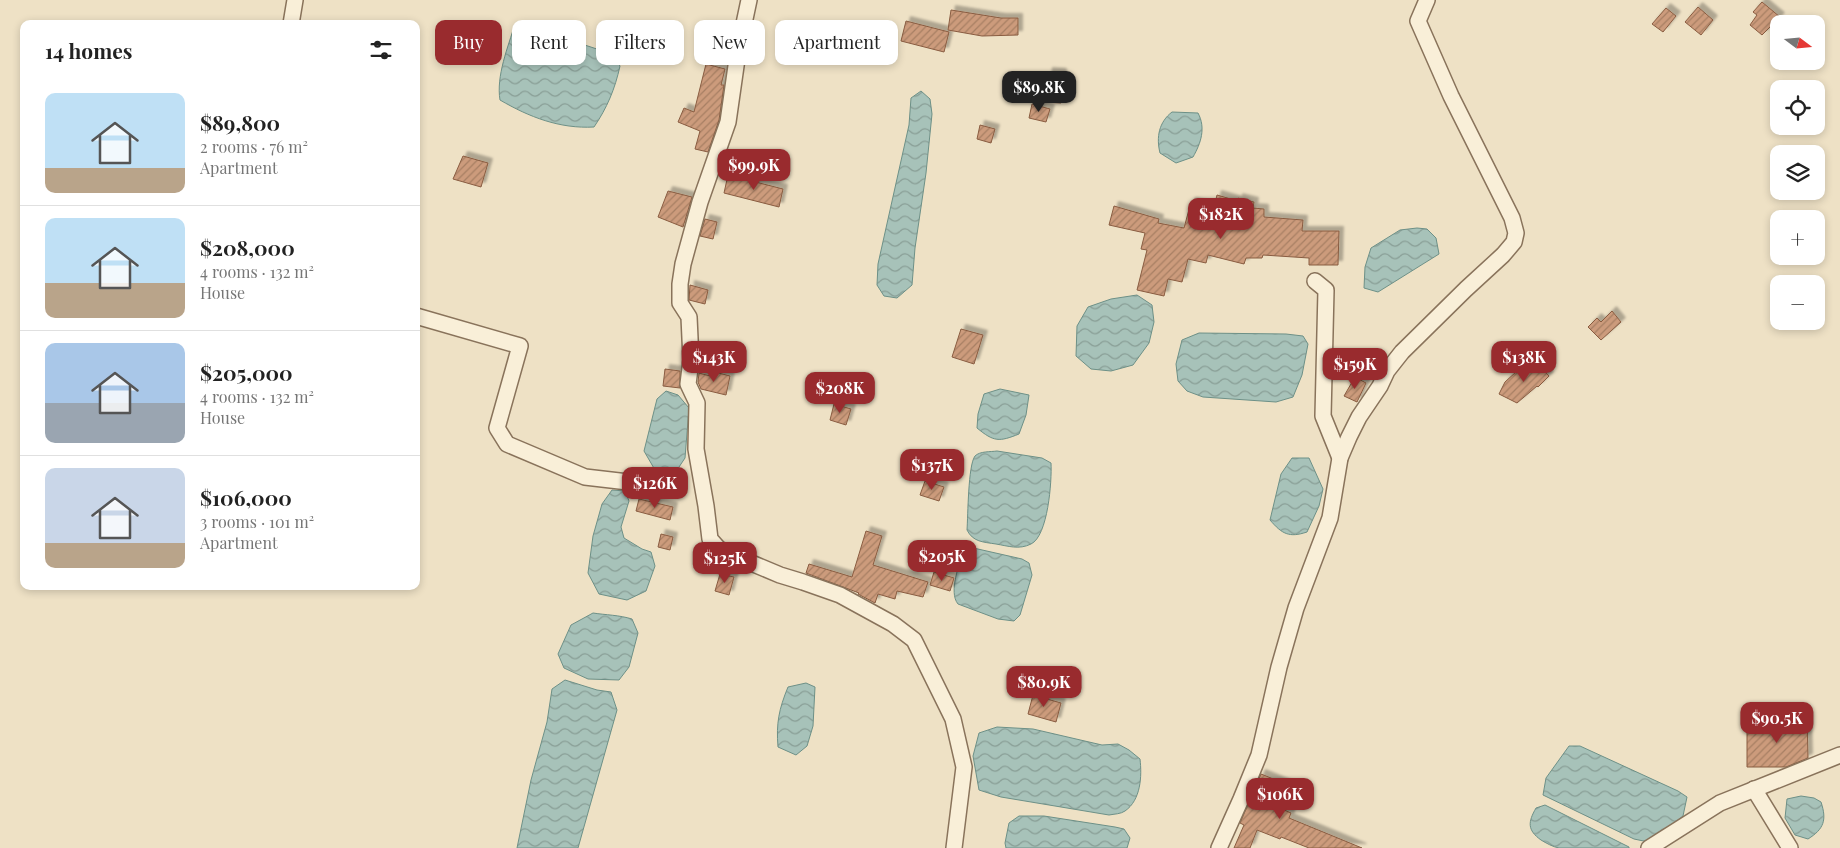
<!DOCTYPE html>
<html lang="en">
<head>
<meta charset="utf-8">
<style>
  :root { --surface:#fff; --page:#f6f6f6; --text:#222; --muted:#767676; --line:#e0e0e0; --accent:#992b2e }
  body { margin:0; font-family:"Playfair Display",serif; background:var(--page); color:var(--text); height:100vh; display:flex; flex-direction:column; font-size:19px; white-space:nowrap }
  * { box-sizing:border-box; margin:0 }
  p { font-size:16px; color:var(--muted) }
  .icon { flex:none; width:28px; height:28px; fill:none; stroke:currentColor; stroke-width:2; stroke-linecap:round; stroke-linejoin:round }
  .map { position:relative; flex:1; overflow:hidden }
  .panel { position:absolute; left:20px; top:20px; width:400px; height:570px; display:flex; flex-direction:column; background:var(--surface); border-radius:10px; box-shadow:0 2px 8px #0003 }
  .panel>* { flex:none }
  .guide { position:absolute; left:435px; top:20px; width:475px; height:45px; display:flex; gap:10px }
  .needle { width:32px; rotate:106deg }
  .buttons { position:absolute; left:1770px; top:15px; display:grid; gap:10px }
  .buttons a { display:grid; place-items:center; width:55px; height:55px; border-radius:10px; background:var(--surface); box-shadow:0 2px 8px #0003; font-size:25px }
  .price { position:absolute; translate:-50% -42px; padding:0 11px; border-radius:10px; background:var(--accent); color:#fff; font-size:16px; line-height:32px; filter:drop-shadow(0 1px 2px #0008) }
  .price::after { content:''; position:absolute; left:50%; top:30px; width:15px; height:11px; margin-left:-8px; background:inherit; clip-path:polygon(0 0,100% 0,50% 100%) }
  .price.current { background:#222; color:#fff }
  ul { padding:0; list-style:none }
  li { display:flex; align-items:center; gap:15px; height:125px; padding:0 25px }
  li+li { border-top:1px solid var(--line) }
  li span { display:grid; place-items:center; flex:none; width:140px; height:100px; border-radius:10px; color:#555 }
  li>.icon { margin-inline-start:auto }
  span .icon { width:60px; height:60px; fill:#fffc; stroke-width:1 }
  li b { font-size:21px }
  h2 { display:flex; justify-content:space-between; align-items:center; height:60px; padding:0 25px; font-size:21px }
  .tag { padding:0 18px; border-radius:10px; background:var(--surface); box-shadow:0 2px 8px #0003; font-size:18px; line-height:45px }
  .tag.current { background:var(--accent); color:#fff }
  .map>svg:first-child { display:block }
  .water { fill:url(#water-waves); stroke:#6d9087 }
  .building { fill:url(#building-hatch); stroke:#895c41; filter:url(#shadow) }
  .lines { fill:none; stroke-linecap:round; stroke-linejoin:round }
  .minor-casing { stroke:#89735b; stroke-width:18 }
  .minor { stroke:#f9efd8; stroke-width:15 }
</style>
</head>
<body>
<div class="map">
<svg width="1840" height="848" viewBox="0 0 1840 848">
  <defs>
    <pattern id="water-waves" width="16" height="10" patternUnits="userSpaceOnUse" patternTransform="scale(1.25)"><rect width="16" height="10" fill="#a7c2b9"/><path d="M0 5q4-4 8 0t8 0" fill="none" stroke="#899e96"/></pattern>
    <pattern id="building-hatch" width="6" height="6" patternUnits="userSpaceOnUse" patternTransform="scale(1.25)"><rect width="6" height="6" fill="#cc9b7b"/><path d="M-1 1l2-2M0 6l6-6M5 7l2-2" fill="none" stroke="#a77f64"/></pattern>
    <filter id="shadow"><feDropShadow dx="4.5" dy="-4.5" stdDeviation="1" flood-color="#0004"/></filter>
  </defs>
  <rect width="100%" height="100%" fill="#eee1c5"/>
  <!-- water -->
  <g class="water">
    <path d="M518 23 612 54 620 66C615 89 607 108 594 127 560 129 529 117 500 100 496 76 508 47 515 24Z"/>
    <polygon points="921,91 930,99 932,114 926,173 915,248 912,285 897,298 884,296 877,285 878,264 909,125 911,98"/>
    <path d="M1172 112 1198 113C1206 128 1201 143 1193 157L1176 163 1160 153C1156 137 1159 122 1172 112Z"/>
    <polygon points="1417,228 1427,229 1436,238 1439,254 1378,292 1364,288 1365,267 1371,248 1400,230"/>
    <polygon points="1137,295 1152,305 1154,322 1149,343 1133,365 1111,371 1091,369 1076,356 1077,326 1088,307 1111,299"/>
    <polygon points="1199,333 1286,334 1303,336 1308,344 1302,375 1293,397 1276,402 1203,397 1187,391 1178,381 1176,364 1182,340"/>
    <path d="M1000 389 1029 395 1026 415 1019 434C999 442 994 442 977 428L978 414 984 394Z"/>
    <polygon points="666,391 678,395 689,408 685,458 675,473 655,470 644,451 657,399"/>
    <path d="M997 451 1042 458 1051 463C1052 481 1048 536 1031 544 1019 550 1008 546 996 544 983 542 973 542 967 530 968 516 968 465 975 456 980 451 990 452 997 451Z"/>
    <path d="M1292 458H1309L1323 489 1319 506 1307 532C1289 538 1282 534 1270 520L1281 474Z"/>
    <polygon points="612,490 625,491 629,501 621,527 624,538 642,549 651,552 655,566 646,591 627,600 599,594 588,573 593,536 602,504"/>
    <path d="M969 547 1022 559 1029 563 1032 575 1020 615 1014 621 998 619 958 604C948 592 960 563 964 548Z"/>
    <path d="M593 613C606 615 619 615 632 619L638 633 629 667 619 680 588 679 564 668 558 654 571 625Z"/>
    <polygon points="565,680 597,690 611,692 617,710 578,848 517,848 531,780 547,722 552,689"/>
    <path d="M806 683 815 687 813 726 807 746 796 755 778 747C776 723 779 709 788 687Z"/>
    <path d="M997 727 1033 729 1102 745 1118 744 1129 750 1140 759C1142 776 1141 800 1125 811 1121 814 1114 814 1109 815L1001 797 979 790 973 756 979 733Z"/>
    <polygon points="1569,746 1580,746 1678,791 1687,797 1683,816 1653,843 1634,839 1543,795 1546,778"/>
    <path d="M1801 796 1814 798 1821 802C1827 820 1824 829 1808 839L1795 835 1785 818 1787 799Z"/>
    <path d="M1545 805 1629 847V848C1606 848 1581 848 1559 848 1553 847 1546 843 1541 840 1527 830 1528 822 1536 808Z"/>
    <polygon points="1019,816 1044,816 1115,827 1124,829 1130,838 1127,848 1006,848 1005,843 1009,823"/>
  </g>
  <!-- building -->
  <g class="building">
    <polygon points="1762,2 1780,17 1762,35 1750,25 1757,15 1753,12"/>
    <polygon points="1698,7 1713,20 1701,35 1685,22"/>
    <polygon points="1666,8 1676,16 1663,32 1652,24"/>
    <polygon points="951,10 1001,18 1018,18 1018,35 982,36 948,30"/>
    <polygon points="906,21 949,32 944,52 901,41"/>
    <polygon points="706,64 725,69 721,85 724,85 719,120 708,152 695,149 700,131 678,122 684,108 694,112"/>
    <polygon points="1048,72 1062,73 1061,103 1045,102"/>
    <polygon points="1032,104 1050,109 1046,122 1029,118"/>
    <polygon points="980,125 995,129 991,143 977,139"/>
    <polygon points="463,156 488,163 481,187 453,179"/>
    <polygon points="728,175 783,189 779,207 724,193"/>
    <polygon points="668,191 692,197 683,227 658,217"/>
    <polygon points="1217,195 1238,201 1238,198 1254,202 1253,208 1264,209 1264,217 1303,220 1302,231 1339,231 1338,265 1309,265 1309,258 1263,255 1262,258 1246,258 1244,264 1208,255 1206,263 1188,259 1182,282 1168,279 1164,296 1137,290 1147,250 1141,249 1145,233 1109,225 1114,206 1159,219 1158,223 1184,228 1191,202 1214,207"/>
    <polygon points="705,219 717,222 713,239 700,236"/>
    <polygon points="690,285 708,290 705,304 689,300"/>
    <polygon points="1612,311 1621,322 1601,340 1588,327 1597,318 1601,322"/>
    <polygon points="961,329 983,335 974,364 952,357"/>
    <polygon points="1534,360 1549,376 1538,387 1537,386 1517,403 1499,394 1505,382 1517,371 1520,374"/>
    <polygon points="665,369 680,371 680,388 663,386"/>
    <polygon points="711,371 730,376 726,395 701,389 698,382 699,373 710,376"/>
    <polygon points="1355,377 1366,383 1357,402 1344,396"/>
    <polygon points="834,404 851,409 846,425 830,420"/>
    <polygon points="925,481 944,487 939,501 920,495"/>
    <polygon points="639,499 673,507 670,520 636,511"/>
    <polygon points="866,531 882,536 873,565 928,582 923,597 897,591 895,599 878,594 875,603 858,594 859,593 806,573 809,564 852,577"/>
    <polygon points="661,534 673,537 670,550 658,547"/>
    <polygon points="934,572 954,578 950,591 930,585"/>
    <polygon points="720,574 734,577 729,595 715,591"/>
    <polygon points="1033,695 1061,703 1056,722 1028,714"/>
    <polygon points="1807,717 1808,758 1786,767 1747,767 1747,725 1793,722 1793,718"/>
    <polygon points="1261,774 1291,786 1282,809 1291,813 1289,818 1362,848 1309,848 1281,837 1280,839 1257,830 1250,848 1234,848 1244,825 1240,823"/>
  </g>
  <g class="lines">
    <!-- minor casing -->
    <g class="minor-casing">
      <g id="minor">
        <polyline points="749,0 738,52 728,122 700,202 683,264 680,284 680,303 689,317 691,360 688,384 697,403 696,449 706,506 710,539 719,549 737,557 780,575 803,582 840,595 893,624 914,640 953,719 964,767 954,848"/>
        <polyline points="291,24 295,0"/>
        <polyline points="1315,281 1326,290 1323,416 1340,458"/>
        <polyline points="416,316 520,346 497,428 507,444 585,477 628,482"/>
        <polyline points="1754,789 1790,848"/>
        <polyline points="1219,848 1241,799 1259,755 1279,667 1296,608 1330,518 1340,458 1349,437 1359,417 1380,386 1387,371 1402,352 1466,289 1503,255 1514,242 1516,233 1512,218 1451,96 1418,21 1427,0"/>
        <polyline points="1649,848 1720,803 1840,755"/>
      </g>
    </g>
    <!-- minor -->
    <use href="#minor" class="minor"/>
  </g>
</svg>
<div class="buttons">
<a><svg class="needle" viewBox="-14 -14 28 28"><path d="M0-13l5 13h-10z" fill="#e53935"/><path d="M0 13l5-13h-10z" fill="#767676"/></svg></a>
<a><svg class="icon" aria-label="locate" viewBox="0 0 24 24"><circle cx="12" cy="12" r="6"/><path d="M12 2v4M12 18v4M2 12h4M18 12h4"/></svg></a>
<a><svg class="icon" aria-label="layers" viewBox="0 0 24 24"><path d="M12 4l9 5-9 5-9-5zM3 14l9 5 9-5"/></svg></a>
<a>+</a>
<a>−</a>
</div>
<b class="price current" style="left:1039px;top:113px">$89.8K</b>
<b class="price" style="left:754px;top:191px">$99.9K</b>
<b class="price" style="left:1221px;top:240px">$182K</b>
<b class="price" style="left:714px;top:383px">$143K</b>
<b class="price" style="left:1524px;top:383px">$138K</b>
<b class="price" style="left:1355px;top:390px">$159K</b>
<b class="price" style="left:840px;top:414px">$208K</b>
<b class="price" style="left:932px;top:491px">$137K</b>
<b class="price" style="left:655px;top:509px">$126K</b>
<b class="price" style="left:942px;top:582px">$205K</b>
<b class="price" style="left:725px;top:584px">$125K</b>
<b class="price" style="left:1044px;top:708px">$80.9K</b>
<b class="price" style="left:1777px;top:744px">$90.5K</b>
<b class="price" style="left:1280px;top:820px">$106K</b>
<div class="guide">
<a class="tag current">Buy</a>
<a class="tag">Rent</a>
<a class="tag">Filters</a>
<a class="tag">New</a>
<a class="tag">Apartment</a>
</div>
<section class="panel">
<h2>14 homes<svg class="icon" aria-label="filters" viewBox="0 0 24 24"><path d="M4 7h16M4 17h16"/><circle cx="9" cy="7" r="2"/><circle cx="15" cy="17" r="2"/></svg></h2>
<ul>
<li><span style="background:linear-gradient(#bfe0f5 75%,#b9a48a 0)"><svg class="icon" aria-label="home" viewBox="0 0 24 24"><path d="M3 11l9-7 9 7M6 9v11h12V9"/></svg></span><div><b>$89,800</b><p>2 rooms · 76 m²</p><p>Apartment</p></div></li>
<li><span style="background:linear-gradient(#bfe0f5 65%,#b9a48a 0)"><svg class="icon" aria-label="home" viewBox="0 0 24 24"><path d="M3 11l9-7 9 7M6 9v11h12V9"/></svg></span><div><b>$208,000</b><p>4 rooms · 132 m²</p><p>House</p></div></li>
<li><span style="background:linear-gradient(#a9c7e8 60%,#9aa5b1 0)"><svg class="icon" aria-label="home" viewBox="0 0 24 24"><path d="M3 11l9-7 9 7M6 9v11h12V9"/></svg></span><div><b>$205,000</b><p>4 rooms · 132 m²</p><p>House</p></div></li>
<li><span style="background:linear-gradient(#c9d6e8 75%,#b9a48a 0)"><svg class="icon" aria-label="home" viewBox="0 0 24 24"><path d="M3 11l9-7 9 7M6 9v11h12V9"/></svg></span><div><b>$106,000</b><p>3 rooms · 101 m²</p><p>Apartment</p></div></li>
</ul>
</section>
</div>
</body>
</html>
